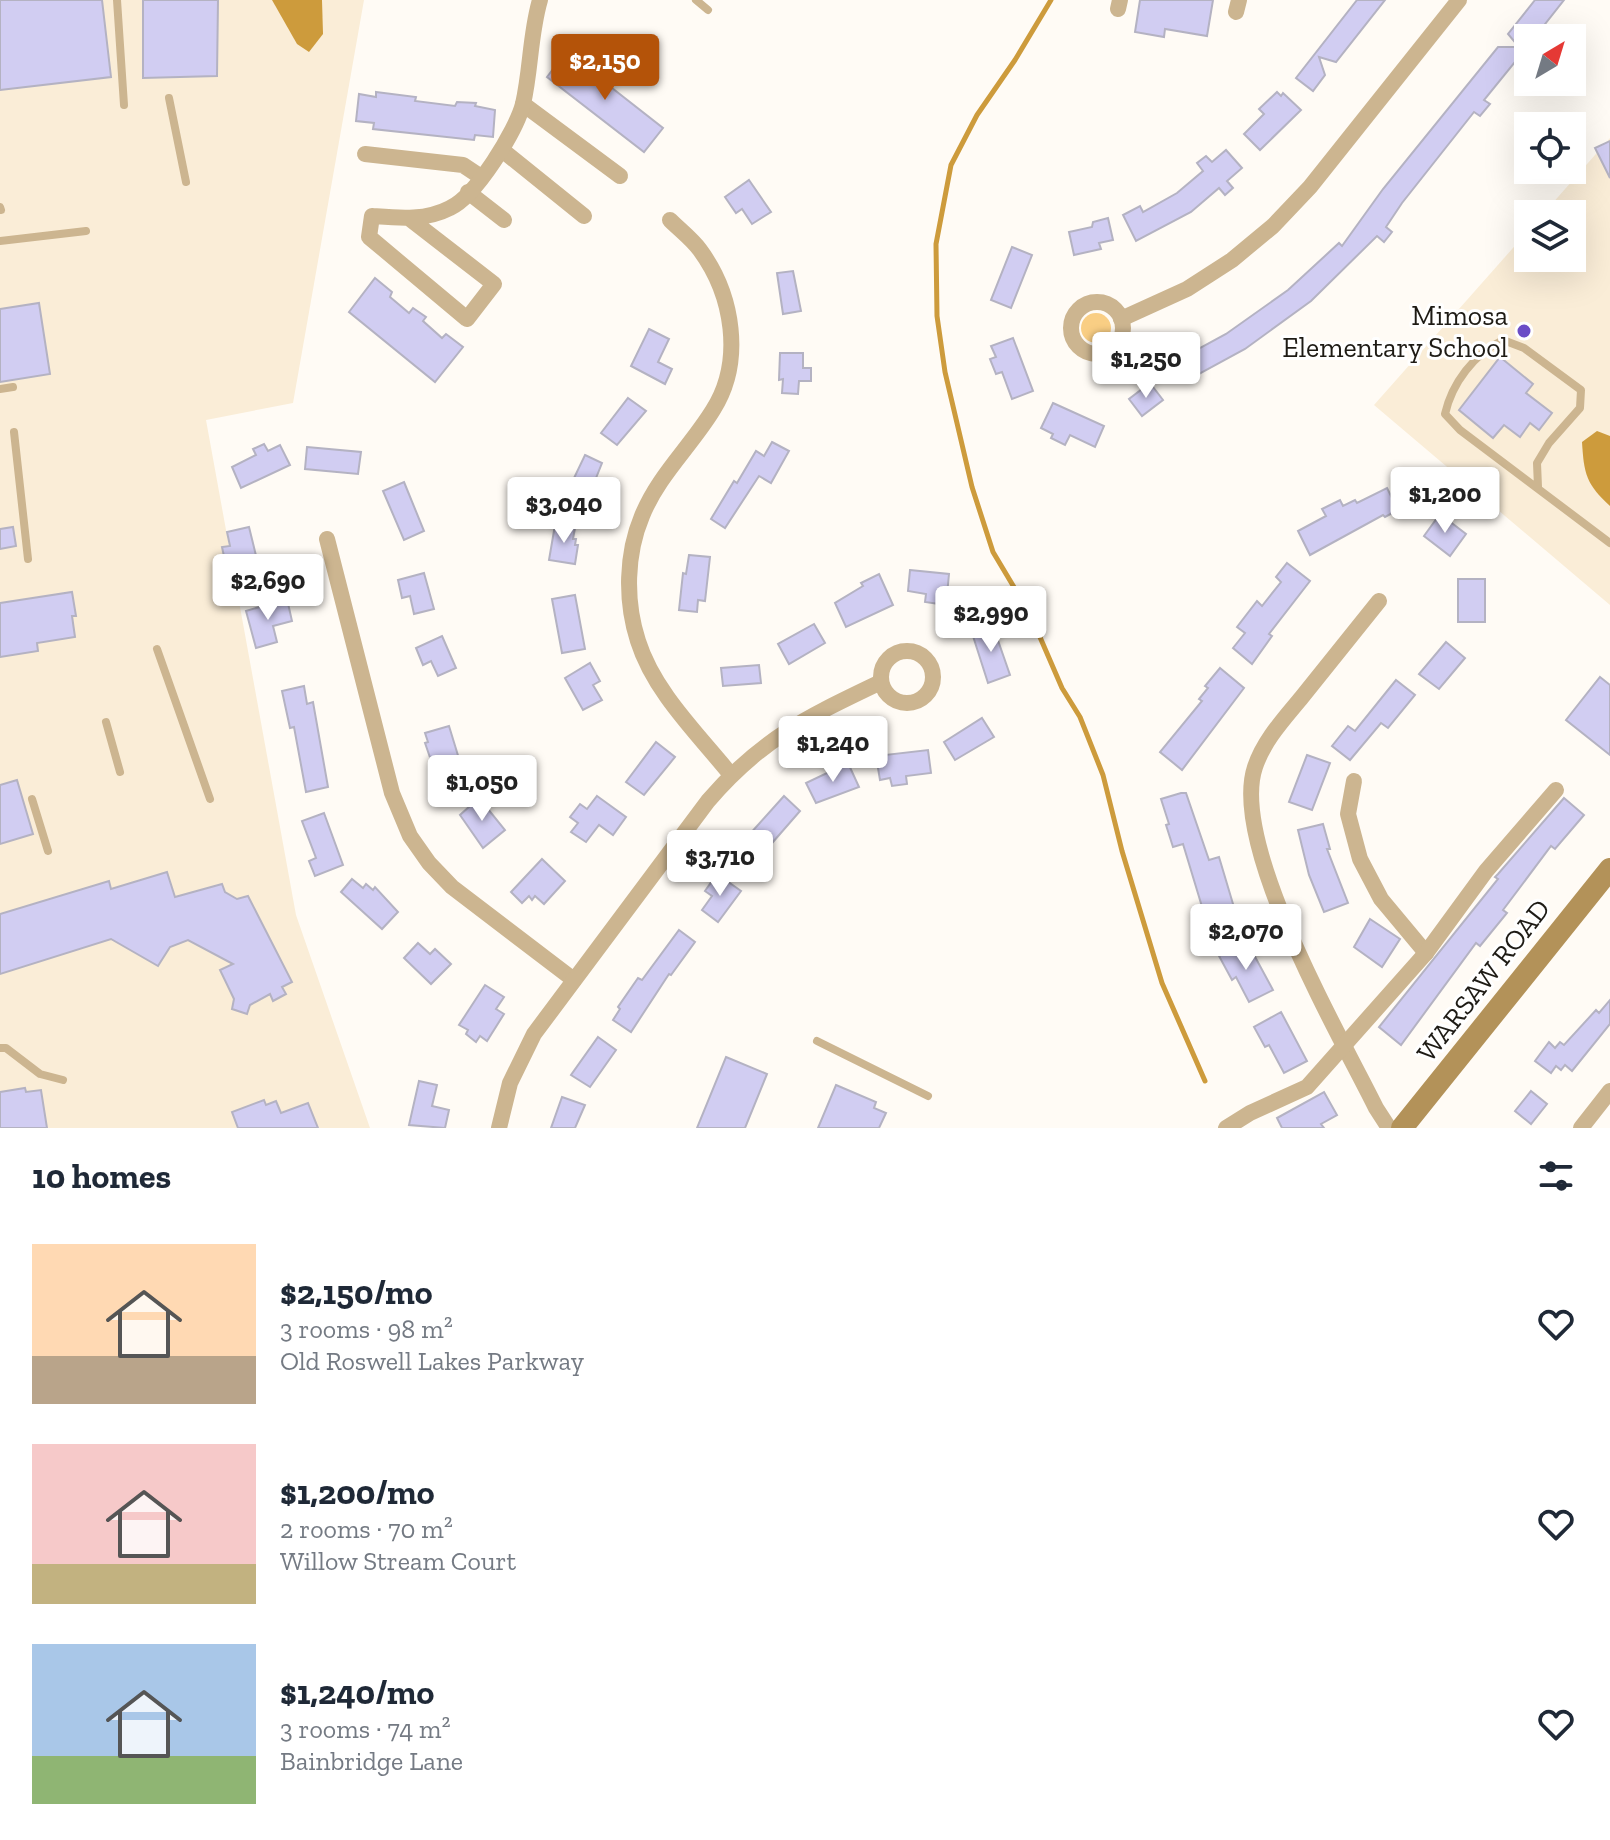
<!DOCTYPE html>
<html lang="en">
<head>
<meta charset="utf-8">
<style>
  :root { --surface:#fff; --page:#f2f2f3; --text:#1f2937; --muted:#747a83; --accent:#b45309 }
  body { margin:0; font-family:"Zilla Slab",serif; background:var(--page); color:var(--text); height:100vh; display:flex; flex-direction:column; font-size:30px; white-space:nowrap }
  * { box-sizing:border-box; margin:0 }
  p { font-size:26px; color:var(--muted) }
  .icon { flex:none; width:44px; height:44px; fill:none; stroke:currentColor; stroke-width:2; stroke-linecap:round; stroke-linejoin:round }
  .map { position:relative; height:1128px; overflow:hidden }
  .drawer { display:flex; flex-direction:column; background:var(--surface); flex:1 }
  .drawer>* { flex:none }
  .needle { width:52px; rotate:38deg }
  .controls { position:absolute; left:1514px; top:24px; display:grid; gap:16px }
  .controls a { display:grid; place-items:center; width:72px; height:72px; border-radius:0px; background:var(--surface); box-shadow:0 8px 32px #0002; font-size:40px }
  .price { position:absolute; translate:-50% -68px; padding:0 18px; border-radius:8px; background:#fff; color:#222; font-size:26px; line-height:52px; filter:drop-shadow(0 2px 4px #0008) }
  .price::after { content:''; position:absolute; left:50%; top:48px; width:24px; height:18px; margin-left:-12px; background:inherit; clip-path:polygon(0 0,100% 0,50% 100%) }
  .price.on { background:var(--accent); color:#fff }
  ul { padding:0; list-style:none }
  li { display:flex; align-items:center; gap:24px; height:200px; padding:0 32px }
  li span { display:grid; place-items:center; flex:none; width:224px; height:160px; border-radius:0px; color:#555 }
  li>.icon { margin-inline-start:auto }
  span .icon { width:96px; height:96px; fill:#fffc; stroke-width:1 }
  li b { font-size:34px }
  h2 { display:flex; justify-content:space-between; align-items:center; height:96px; padding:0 32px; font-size:34px }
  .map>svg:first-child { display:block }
  .built { fill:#faedd7 }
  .green { fill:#f9ce84 }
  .water { fill:#cd9b3c }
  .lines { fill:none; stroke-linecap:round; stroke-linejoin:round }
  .stream { stroke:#cd9b3c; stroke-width:5 }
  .building { fill:#d1cdf2; stroke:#b4b2c2; stroke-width:2 }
  .lane { stroke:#ccb590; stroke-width:8 }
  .street { stroke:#ccb590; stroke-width:16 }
  .secondary { stroke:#b39259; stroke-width:22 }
  .poi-dot { fill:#6b4dc6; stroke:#fff; stroke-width:3 }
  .labels { text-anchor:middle; stroke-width:6; stroke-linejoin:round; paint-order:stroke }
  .poi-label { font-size:28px; fill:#1e1b15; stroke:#fff; text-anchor:end }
  .street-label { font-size:28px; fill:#1e1b15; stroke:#fff }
</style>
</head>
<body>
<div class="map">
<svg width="1610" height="1128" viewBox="0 0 1610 1128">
  <rect width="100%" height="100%" fill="#fffbf5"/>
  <!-- built -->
  <g class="built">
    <polygon points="0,0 364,0 293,403 206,420 296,915 370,1128 0,1128"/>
    <polygon points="1610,138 1610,605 1374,405 1528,231 1528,258 1572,258 1572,214 1543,214"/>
  </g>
  <!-- green -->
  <circle class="green" cx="1096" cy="328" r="15"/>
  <!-- water -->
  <g class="water">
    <polygon points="272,0 322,0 323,34 309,52 297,44"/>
    <path d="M1597 431 1610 436V506C1586 484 1584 474 1582 442Z"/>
  </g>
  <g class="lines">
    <!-- stream -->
    <polyline class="stream" points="1051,0 1015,60 977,115 951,165 936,244 937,316 945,372 972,487 993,552 1030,614 1062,688 1080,717 1103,775 1122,851 1162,983 1205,1081"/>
  </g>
  <!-- building -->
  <g class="building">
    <polygon points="0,0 102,0 111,77 0,90"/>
    <polygon points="143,0 218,0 217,76 143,78"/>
    <polygon points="1140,0 1213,0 1207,36 1165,29 1164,37 1135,32"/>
    <polygon points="1357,0 1385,0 1336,62 1319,57 1325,75 1313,91 1296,78"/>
    <polygon points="1535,0 1564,0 1534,38 1528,38 1528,46 1484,100 1490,104 1480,116 1474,112 1402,203 1386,227 1392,232 1384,242 1377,236 1311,301 1245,349 1188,380 1176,361 1226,334 1288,290 1339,243 1342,246 1383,189 1498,47 1519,47 1508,34"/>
    <polygon points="566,52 663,128 644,152 547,77"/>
    <polygon points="376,92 416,97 415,101 455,106 457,102 476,103 475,106 495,110 493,137 475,135 474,140 373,129 374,123 356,121 359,94 376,97"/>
    <polygon points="1277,92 1281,96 1283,93 1301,110 1260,150 1244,134 1264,114 1259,109"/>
    <polygon points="1610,141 1610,178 1595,148"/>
    <polygon points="1226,150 1242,168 1227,181 1233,188 1225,195 1219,188 1191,212 1136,241 1123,215 1140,206 1143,212 1177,193 1203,171 1197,163 1206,156 1212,162"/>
    <polygon points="749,180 771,212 752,224 742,209 736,213 725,197"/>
    <polygon points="1108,218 1113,240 1099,243 1101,249 1074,255 1069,232 1092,227 1093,222"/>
    <polygon points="1012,247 1032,255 1011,308 991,300"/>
    <polygon points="793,271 801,311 783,314 777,273"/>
    <polygon points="375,278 392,292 390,297 409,313 413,308 426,317 423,321 442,338 446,334 463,347 435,382 349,312"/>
    <polygon points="39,303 50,374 0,382 0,309"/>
    <polygon points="649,329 669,339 658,362 672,369 665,384 631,366"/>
    <polygon points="1013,338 1033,391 1012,399 1002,372 996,374 990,359 996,357 991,346"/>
    <polygon points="780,353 803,353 803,368 811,368 811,381 799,381 798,394 782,393 783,379 779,380"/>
    <polygon points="1500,357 1533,384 1526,393 1552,413 1539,430 1530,423 1520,437 1504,425 1493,438 1459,410"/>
    <polygon points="1150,383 1163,400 1142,416 1129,399"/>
    <polygon points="628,398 646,411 617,445 601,433"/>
    <polygon points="1053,403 1104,426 1095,447 1070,435 1065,445 1051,438 1053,434 1041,428"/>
    <polygon points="772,442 789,451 771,483 759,476 725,528 711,519 734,481 737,483 756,451 764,456"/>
    <polygon points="264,444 268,451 280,445 290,465 241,488 232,467 256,455 253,449"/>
    <polygon points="307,447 361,452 358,474 305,469"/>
    <polygon points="585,455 602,463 584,508 564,499"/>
    <polygon points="404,482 424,531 404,540 383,491"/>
    <polygon points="1387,488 1398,510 1385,517 1383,515 1310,555 1298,531 1326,516 1322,509 1340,500 1343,506 1355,500 1357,503"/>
    <polygon points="1440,514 1466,534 1450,556 1424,536"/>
    <polygon points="555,525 575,528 573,539 576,539 575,545 578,545 575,564 549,560"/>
    <polygon points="13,527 16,546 0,549 0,529"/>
    <polygon points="249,527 262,580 240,585 234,559 225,561 222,547 230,546 227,532"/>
    <polygon points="689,555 710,557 705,601 698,600 697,612 679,610 683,573 686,574"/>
    <polygon points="1287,563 1310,581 1269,634 1272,636 1252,664 1233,648 1245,633 1237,627 1257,601 1262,606 1281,582 1276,577"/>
    <polygon points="910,570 949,574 946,605 925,602 926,594 908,591"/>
    <polygon points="424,573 434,609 414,614 410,596 402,598 398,580"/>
    <polygon points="879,574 893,605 846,627 835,603 863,586 861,583"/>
    <rect x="1458" y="579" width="27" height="43"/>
    <polygon points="72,592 76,616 72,616 75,637 37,643 38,651 0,657 0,603"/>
    <polygon points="575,595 585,649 562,653 552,599"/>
    <polygon points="287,599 292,621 273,626 277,642 256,648 246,611"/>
    <polygon points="814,624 825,643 789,664 778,644"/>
    <polygon points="993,626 1010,675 988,683 972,633"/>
    <polygon points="442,636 456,668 438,676 431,661 423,665 416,648"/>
    <polygon points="1446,642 1465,658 1439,689 1419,674"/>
    <polygon points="590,663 600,681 593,685 602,700 583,710 565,678"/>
    <polygon points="759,665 761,683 723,686 721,668"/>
    <polygon points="1220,668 1244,688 1182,770 1160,752 1202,701 1199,699 1208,688 1205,686"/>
    <polygon points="1600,677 1610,685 1610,755 1566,720"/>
    <polygon points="1396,680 1415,695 1388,728 1381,723 1350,760 1332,746 1348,726 1355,731"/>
    <polygon points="304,686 307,704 313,702 328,787 306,792 294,727 290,728 282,691"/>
    <polygon points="982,718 994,737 955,760 944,742"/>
    <polygon points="449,726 460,762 434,769 425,743 428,742 425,733"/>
    <polygon points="656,742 675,757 644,795 626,782"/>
    <polygon points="928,750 931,773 906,776 907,784 892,786 890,778 880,780 876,756"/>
    <polygon points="1307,755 1330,763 1312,810 1289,802"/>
    <polygon points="848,763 859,787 816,803 806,783"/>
    <polygon points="17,780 33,834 0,844 0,785"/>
    <polygon points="1181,793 1186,793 1209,860 1219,857 1239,924 1210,933 1183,844 1173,847 1166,825 1169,824 1161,799"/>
    <polygon points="597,796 626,817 613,835 599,825 586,842 571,832 578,823 570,817 580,804 587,809"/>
    <polygon points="784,796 800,811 766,850 749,835"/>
    <polygon points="479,798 505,830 483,848 460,815"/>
    <polygon points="1564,798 1584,815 1555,849 1551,846 1503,910 1507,913 1480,946 1476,943 1401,1045 1379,1027 1498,879 1495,877 1498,874"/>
    <polygon points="324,813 343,865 315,876 309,861 316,858 302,821"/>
    <polygon points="1323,824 1330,849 1327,849 1348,903 1324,912 1309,875 1298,830"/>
    <polygon points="542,859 565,881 544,904 535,896 532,900 529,896 522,903 511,892"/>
    <polygon points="167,872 175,897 222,884 225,892 237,899 248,896 292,982 282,987 286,994 273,1001 270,994 250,1005 247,1014 232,1009 234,999 220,970 233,964 188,940 170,947 158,966 111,939 0,974 0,914 109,881 111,889"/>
    <polygon points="717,874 741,891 718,922 702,910 712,896 705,891"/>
    <polygon points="352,879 363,888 366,884 373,890 375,887 398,912 382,929 341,892"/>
    <polygon points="1370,919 1400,939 1382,967 1354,947"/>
    <polygon points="679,930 695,942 671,975 669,974 631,1032 613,1020 620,1009 618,1007 638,978 642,980"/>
    <polygon points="1247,942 1273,990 1249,1002 1236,977 1232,980 1219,956"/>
    <polygon points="418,943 430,954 435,949 451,964 431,984 404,958"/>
    <polygon points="485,985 504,997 496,1009 504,1014 487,1041 480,1036 476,1042 466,1034 468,1030 459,1025"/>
    <polygon points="1610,1000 1610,1024 1572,1071 1565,1065 1561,1070 1556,1066 1551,1073 1535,1061 1549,1042 1555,1048 1560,1042 1564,1045 1596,1010 1599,1013"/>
    <polygon points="1281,1012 1307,1061 1284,1073 1269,1045 1265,1047 1254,1027"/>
    <polygon points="598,1037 616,1050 590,1087 571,1075"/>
    <polygon points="726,1057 767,1074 745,1128 697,1128"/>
    <polygon points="419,1081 437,1085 432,1106 449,1110 445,1128 409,1125"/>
    <polygon points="836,1085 876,1102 874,1108 886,1113 879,1128 818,1128"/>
    <polygon points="25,1088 26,1092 41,1090 47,1128 0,1128 0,1092"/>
    <polygon points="1531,1091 1547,1104 1531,1124 1515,1111"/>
    <polygon points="1324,1092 1337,1115 1321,1124 1324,1128 1282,1128 1277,1118"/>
    <polygon points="562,1097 585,1105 575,1128 551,1128"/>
    <polygon points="264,1100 266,1105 276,1101 281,1113 308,1103 318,1128 238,1128 232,1112"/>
  </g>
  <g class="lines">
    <!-- lane -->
    <g class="lane">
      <polyline points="117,0 124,105"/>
      <polyline points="696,0 708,10"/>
      <polyline points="169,98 186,182"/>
      <polyline points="0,207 1,210"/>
      <polyline points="0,241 86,231"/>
      <polyline points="0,389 13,387"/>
      <polyline points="14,432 28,559"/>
      <path d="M1538 487 1537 463 1549 443 1580 408 1581 390 1524 348 1503 340C1474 354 1452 383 1445 414L1460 430 1610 543"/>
      <polyline points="157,649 210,799"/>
      <polyline points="106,722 120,772"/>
      <polyline points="32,799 48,851"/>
      <polyline points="817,1041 928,1096"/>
      <polyline points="0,1048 6,1048 40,1074 63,1080"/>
    </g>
    <!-- street -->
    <g class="street">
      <polyline points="1118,9 1120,0"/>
      <polyline points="1236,12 1239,0"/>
      <polyline points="523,104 620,176"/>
      <polyline points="502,150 584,216"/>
      <polyline points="365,154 463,165 481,177"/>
      <polyline points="468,192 504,220"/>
      <path d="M410 219 494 284 467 319 369 237 372 216C398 218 425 221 450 208 476 196 516 131 523 104 531 69 530 34 540 0"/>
      <path d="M670 220C680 230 692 239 700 250 733 295 744 361 713 410 691 446 658 476 642 516 626 554 625 601 638 641 654 692 698 734 731 775"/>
      <circle cx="1097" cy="328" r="26"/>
      <polyline points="1121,319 1187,289 1232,260 1273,226 1310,187 1459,0"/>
      <polyline points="327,539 392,793 410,836 429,863 452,887 574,980"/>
      <path d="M1379 601C1353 633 1328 665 1302 697 1284 719 1264 740 1255 767 1229 844 1340 1035 1376 1108L1389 1128"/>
      <circle cx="907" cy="677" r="26"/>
      <polyline points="1354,781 1348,814 1360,859 1381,899 1426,953"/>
      <path d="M499 1128 510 1083 534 1034 708 801C762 738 808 717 881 682"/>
      <polyline points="1226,1128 1250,1113 1307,1087 1426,953 1486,871 1556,790"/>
      <polyline points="1581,1128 1610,1091"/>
    </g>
    <!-- secondary -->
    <polyline class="secondary" points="1402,1128 1610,869"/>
  </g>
  <!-- markers -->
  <circle class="poi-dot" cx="1524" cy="331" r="8"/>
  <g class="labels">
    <!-- poi labels -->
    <g class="poi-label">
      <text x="1508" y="325">Mimosa<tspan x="1508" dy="32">Elementary School</tspan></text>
    </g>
    <!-- street labels -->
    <g class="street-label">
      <text transform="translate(1483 980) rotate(-52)" y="10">WARSAW ROAD</text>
    </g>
  </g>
</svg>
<div class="controls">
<a><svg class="needle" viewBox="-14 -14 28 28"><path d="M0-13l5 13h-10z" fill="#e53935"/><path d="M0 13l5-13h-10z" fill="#747a83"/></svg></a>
<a><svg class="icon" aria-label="locate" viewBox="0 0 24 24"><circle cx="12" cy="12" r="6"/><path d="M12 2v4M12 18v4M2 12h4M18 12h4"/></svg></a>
<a><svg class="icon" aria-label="layers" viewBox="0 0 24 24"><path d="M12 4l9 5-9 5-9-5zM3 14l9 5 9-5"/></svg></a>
</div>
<b class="price on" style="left:605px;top:102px">$2,150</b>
<b class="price" style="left:1146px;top:400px">$1,250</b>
<b class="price" style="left:1445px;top:535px">$1,200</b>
<b class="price" style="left:564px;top:545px">$3,040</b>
<b class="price" style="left:268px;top:622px">$2,690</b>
<b class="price" style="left:991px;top:654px">$2,990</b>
<b class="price" style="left:833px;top:784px">$1,240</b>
<b class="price" style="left:482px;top:823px">$1,050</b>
<b class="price" style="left:720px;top:898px">$3,710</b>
<b class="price" style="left:1246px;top:972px">$2,070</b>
</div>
<section class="drawer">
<h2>10 homes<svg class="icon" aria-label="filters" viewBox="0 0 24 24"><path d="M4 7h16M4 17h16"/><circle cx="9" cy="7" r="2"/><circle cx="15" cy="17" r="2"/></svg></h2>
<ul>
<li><span style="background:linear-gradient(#ffd9b3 70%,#b9a48a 0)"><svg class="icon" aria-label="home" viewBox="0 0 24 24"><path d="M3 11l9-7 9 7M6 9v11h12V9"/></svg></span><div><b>$2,150/mo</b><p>3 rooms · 98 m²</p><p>Old Roswell Lakes Parkway</p></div><svg class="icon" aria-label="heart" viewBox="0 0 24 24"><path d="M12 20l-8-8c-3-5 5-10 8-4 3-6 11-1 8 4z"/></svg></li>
<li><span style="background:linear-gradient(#f6c9c9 75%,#c2b280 0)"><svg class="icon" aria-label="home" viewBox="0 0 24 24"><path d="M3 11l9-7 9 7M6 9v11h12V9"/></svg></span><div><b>$1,200/mo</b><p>2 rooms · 70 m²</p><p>Willow Stream Court</p></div><svg class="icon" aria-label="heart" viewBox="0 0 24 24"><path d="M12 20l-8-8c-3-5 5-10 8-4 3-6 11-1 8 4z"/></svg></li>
<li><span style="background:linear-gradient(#a9c7e8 70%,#8fb573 0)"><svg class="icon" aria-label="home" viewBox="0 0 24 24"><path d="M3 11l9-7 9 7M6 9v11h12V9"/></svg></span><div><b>$1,240/mo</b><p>3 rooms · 74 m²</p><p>Bainbridge Lane</p></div><svg class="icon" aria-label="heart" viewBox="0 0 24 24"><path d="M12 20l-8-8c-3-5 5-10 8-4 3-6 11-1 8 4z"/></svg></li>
</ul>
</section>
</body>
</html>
